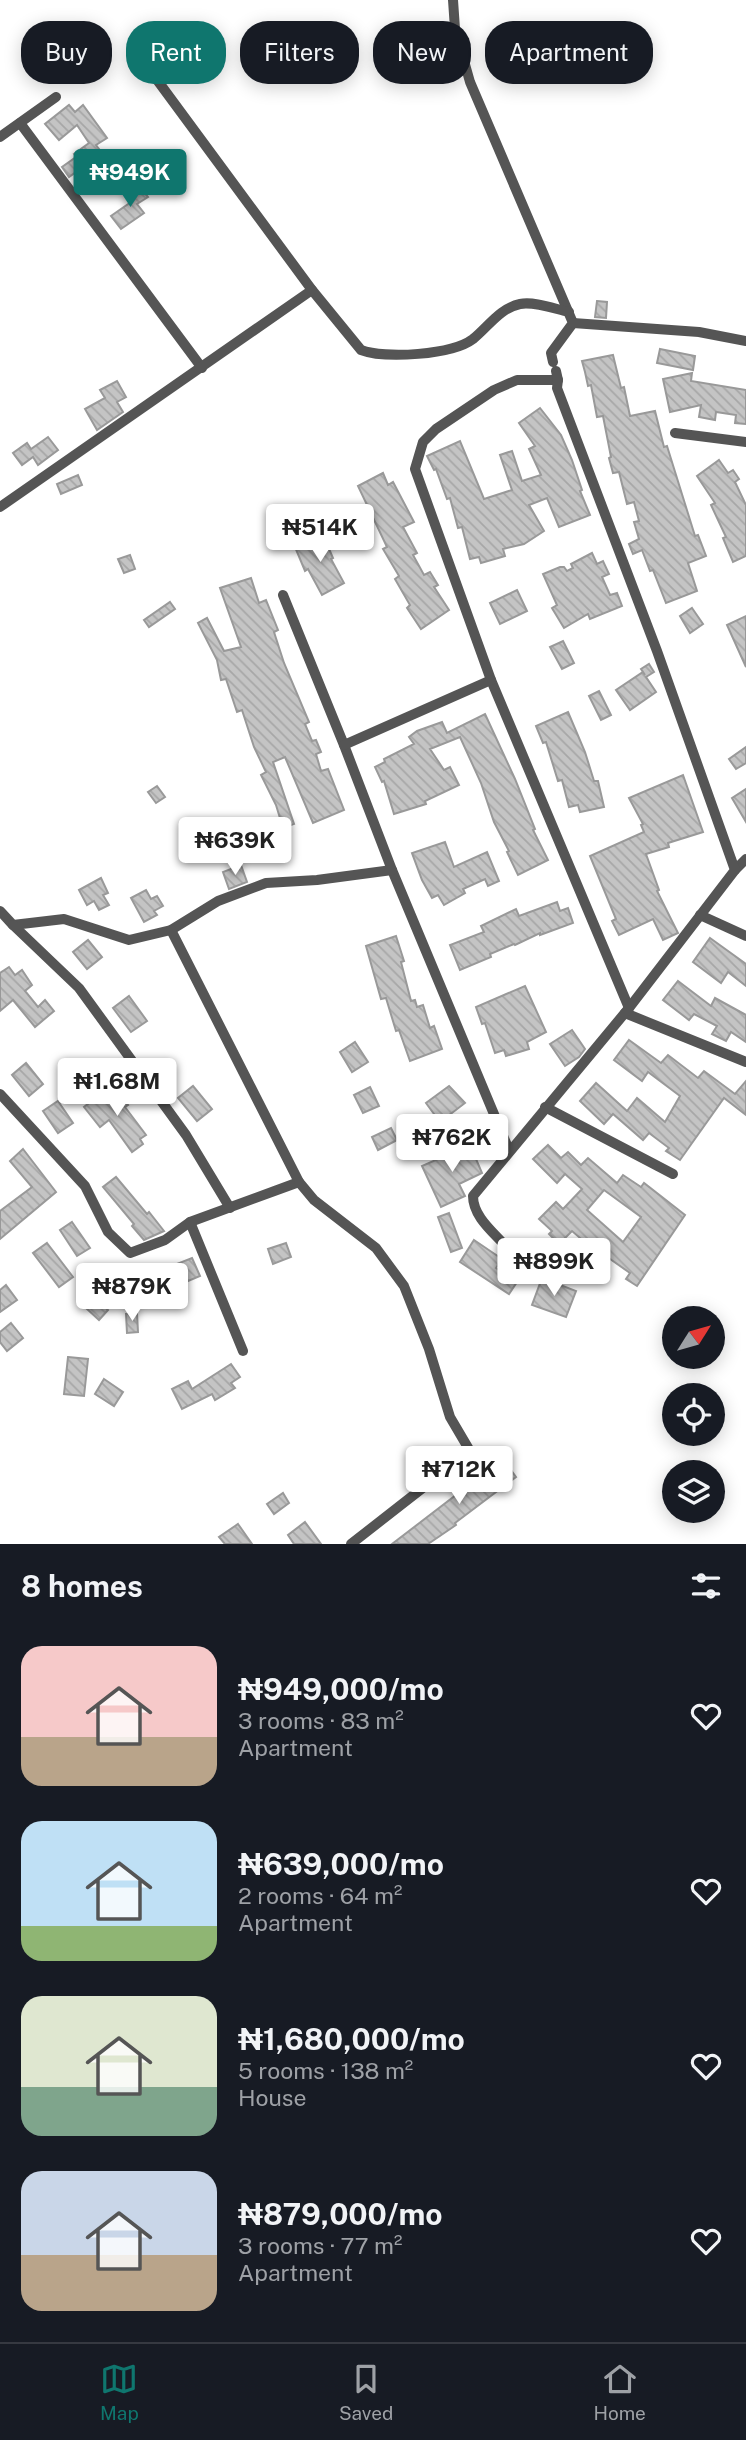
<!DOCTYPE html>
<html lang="en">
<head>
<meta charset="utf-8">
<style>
  :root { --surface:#171b24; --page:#242831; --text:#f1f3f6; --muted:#9ea1a6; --line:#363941; --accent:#0f766e }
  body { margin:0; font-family:"Public Sans",sans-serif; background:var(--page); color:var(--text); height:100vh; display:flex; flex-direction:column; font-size:26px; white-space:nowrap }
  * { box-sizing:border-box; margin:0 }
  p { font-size:23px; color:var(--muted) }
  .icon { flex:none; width:38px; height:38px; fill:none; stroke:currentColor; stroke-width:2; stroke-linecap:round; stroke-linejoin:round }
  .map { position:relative; height:1544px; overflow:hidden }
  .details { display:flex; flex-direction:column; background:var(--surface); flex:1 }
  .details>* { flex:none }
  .banner { position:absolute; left:21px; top:21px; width:705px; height:63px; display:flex; gap:14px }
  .needle { width:46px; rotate:53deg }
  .controls { position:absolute; left:662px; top:1306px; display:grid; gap:14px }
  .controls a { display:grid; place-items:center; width:63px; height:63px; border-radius:50%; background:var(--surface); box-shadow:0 4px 18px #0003; font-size:35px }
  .price { position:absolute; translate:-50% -60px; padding:0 16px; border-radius:7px; background:#fff; color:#222; font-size:23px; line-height:46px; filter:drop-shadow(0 2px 4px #0008) }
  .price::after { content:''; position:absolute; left:50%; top:42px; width:21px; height:16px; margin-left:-10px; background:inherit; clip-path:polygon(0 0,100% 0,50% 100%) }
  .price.selected { background:var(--accent); color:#fff }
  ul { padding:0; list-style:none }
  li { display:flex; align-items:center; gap:21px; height:175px; padding:0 21px }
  li span { display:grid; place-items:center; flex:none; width:196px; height:140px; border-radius:21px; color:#555 }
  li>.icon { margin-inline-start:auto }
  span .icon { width:84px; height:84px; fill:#fffc; stroke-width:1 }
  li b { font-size:30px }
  h2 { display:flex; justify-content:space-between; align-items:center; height:84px; padding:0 21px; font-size:30px }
  .tag { padding:0 24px; border-radius:28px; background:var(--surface); box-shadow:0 4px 18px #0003; font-size:24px; line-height:63px }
  .tag.selected { background:var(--accent); color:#fff }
  .dock { display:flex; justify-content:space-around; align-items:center; height:98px; border-top:2px solid var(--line); background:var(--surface); font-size:19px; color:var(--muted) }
  .dock a { display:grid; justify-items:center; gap:4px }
  .dock .selected { color:var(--accent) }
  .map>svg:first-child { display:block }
  .building { fill:url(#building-back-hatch); stroke:#999; stroke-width:2; fill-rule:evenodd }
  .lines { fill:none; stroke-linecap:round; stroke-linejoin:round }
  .minor { stroke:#555; stroke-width:10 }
</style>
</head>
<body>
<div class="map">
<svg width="746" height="1544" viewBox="0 0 746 1544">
  <defs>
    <pattern id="building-back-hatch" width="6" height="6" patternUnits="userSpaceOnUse" patternTransform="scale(1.75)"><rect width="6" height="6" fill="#c4c4c4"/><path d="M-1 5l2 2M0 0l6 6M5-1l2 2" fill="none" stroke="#a7a7a7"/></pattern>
  </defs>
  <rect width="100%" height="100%" fill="#fff"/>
  <!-- building -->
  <g class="building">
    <polygon points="69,105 75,112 83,105 107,138 96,145 102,153 69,177 62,167 76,157 74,154 89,143 77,125 59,140 45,124"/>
    <polygon points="139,186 148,197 137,204 144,213 121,229 111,216 131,202 126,195"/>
    <polygon points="597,301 607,302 606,318 595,317"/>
    <polygon points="660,349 695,356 693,370 657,363"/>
    <polygon points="613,355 621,388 624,387 630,416 655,411 664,447 667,446 695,536 698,535 706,556 688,563 697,591 666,603 653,570 650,571 642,550 633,554 629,544 639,539 634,522 639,521 634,502 627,504 619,472 613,473 609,458 611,457 603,416 597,417 591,385 588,386 585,372 582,361"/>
    <polygon points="692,373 691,381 746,390 746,424 735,423 736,415 716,412 715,420 699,417 701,405 670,412 663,379"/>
    <polygon points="117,381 126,397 117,402 123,412 97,430 85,409 105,398 100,390"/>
    <polygon points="540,408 561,435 572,460 582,490 580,491 590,515 559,527 547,498 529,505 544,531 524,544 503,549 505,556 481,563 479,557 470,559 462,527 458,528 450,498 447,499 436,469 434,470 427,456 460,441 484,499 512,490 500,455 512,451 522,481 541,475 529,449 535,446 519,423"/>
    <polygon points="48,437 58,450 38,465 33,457 22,465 13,453 27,443 31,449"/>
    <polygon points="719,460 728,473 733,470 739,479 735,482 746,505 746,556 733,562 723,538 726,537 711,505 715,503 697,476"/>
    <polygon points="383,473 388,485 393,482 414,522 403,527 417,553 413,555 424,575 430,572 438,585 434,587 449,610 421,629 407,608 410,605 395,579 399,576 383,549 387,547 358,486"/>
    <polygon points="78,475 82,485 61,494 57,484"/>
    <polygon points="323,535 333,558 331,559 344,583 322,595 308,569 305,571 295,547"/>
    <polygon points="592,553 597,564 603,561 609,574 602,577 610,595 617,593 622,606 590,619 588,614 564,628 552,608 557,605 543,574 560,567 564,567 567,571 573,568 571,564"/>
    <polygon points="130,555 135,569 124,573 118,559"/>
    <polygon points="251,578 259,603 266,600 278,630 274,632 284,663 309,722 305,724 312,741 316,740 321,752 316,754 321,771 328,769 344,810 313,823 285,757 273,762 294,824 283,828 276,805 261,775 266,772 254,747 242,710 237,712 226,679 221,680 217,660 198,623 207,618 224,651 241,647 220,588"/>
    <polygon points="517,590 527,611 500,624 490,603"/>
    <polygon points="170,602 175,609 149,627 144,620"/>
    <polygon points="692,608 703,624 690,633 680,616"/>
    <polygon points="746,616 746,667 727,625"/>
    <polygon points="563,641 574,663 562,669 550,647"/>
    <polygon points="649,664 654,672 646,677 656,692 630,710 616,690 643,672 645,675 641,669"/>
    <polygon points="599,691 611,715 601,720 589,696"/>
    <polygon points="568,712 585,752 594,781 598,781 604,807 580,812 578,805 569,807 562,780 558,781 546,742 543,743 536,726"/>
    <polygon points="485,714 515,779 535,829 533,830 548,860 518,875 507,852 509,851 494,822 481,783 460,737 430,749 444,770 450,767 459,785 425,801 426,804 394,814 384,781 382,782 375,767 385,762 384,759 414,744 409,737 417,731 442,722 447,733"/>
    <polygon points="746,747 746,763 736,769 729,759"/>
    <polygon points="683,775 703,832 668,843 669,847 646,854 659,890 657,891 678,933 663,940 653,919 619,935 612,921 616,919 590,856 644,832 641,825 643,824 629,798"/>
    <polygon points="157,786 165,797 156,803 148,792"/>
    <polygon points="746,789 746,822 732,798"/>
    <polygon points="445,842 454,867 487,852 499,881 488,886 485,879 463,889 465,893 444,905 438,895 432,898 422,880 412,853"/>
    <polygon points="241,865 247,882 229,889 223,872"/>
    <polygon points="101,878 108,893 103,895 109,905 99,910 94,901 87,905 79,890"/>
    <polygon points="146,890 151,899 157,896 163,906 154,911 157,915 144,922 131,898"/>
    <polygon points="557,902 560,911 568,908 573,923 540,935 540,933 515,945 514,944 490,954 491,957 460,970 450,945 484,932 481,926 516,909 519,916"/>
    <polygon points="396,936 404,961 401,962 411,1001 415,1000 417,1007 423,1005 430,1028 434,1026 442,1049 410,1061 399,1030 396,1031 386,998 381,999 366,946"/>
    <polygon points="710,938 746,964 746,986 728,972 721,983 693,962"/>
    <polygon points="88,940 102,957 87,969 73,952"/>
    <polygon points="9,967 15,975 22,970 32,985 25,991 38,1007 45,1000 54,1011 35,1027 13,1000 0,1011 0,973"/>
    <polygon points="678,981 711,1006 715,998 746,1015 746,1042 731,1032 726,1041 712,1034 717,1026 694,1014 689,1020 663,1000"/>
    <polygon points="525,986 546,1032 527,1042 529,1049 506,1056 504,1050 495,1053 485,1023 482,1024 476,1007"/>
    <polygon points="129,996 147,1021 131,1032 113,1008"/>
    <polygon points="572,1030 585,1049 579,1057 565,1066 550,1044"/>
    <polygon points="629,1040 661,1063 668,1055 698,1078 704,1071 735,1094 746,1081 746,1115 724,1098 680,1160 666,1151 669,1148 649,1133 643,1140 613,1114 604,1124 580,1101 596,1083 627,1111 637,1098 665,1122 680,1096 648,1072 642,1081 614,1060"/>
    <polygon points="355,1042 368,1062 352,1072 340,1052"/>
    <polygon points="26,1063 43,1084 29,1096 12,1075"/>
    <polygon points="193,1086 212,1109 197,1121 178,1098"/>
    <polygon points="449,1086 465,1103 440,1122 426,1103"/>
    <polygon points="370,1087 379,1106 363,1113 354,1095"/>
    <polygon points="105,1091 111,1099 118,1093 128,1105 125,1107 146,1135 140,1139 143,1144 132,1152 109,1120 100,1127 84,1107"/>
    <polygon points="58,1101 73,1123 58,1133 43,1111"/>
    <polygon points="391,1128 397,1140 378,1150 372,1137"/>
    <polygon points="470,1145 482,1173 459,1184 465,1196 441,1207 422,1166"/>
    <path d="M548 1145 561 1158 568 1152 581 1165 588 1158 617 1183 623 1175 641 1187 644 1183 685 1215 637 1286 626 1279 630 1273 603 1254 601 1256 572 1231 559 1244 549 1234 552 1231 539 1219 556 1202 563 1209 582 1189 565 1174 557 1183 533 1159ZM604 1190 641 1217 623 1242 587 1210Z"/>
    <polygon points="23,1149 56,1192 0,1239 0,1211 32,1187 10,1161"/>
    <polygon points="116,1177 147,1214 149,1212 164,1231 144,1240 132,1226 134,1224 103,1187"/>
    <polygon points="449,1213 462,1248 451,1252 438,1217"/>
    <polygon points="72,1222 90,1248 77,1256 60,1230"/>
    <polygon points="474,1240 502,1259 496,1268 517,1282 509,1294 460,1262"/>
    <polygon points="47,1243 73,1277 59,1287 33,1253"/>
    <polygon points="286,1243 291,1257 273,1264 268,1249"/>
    <polygon points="192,1258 200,1276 167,1290 159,1271"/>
    <polygon points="542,1278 576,1291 566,1317 532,1305"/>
    <polygon points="6,1285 17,1300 0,1312 0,1290"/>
    <polygon points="96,1299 108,1310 99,1320 87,1309"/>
    <polygon points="137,1313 138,1332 127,1333 126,1314"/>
    <polygon points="11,1323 23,1338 7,1351 0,1342 0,1332"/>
    <polygon points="68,1357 88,1359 84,1396 64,1394"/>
    <polygon points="231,1364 240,1377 231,1383 235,1388 215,1400 212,1394 182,1409 172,1389 188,1381 192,1389"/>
    <polygon points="104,1379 123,1392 114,1406 95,1394"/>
    <polygon points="503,1459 516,1477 455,1523 456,1525 428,1544 392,1544"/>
    <polygon points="283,1493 289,1503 274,1514 267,1504"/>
    <polygon points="305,1522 321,1544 294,1544 288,1535"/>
    <polygon points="238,1524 252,1544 225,1544 219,1537"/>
  </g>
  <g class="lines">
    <!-- minor -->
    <g class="minor">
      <polyline points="453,0 455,29 470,82 573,323 551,353 553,362"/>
      <path d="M135 50 312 290 361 350C385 359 452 355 473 339 488 327 500 308 520 304 534 301 555 309 569 312"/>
      <polyline points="20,123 202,368"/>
      <polyline points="0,137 56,97"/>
      <polyline points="573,323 699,332 746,341"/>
      <polyline points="558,380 517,380 494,390 436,429 423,442 415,469 491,680 629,1008"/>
      <polyline points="675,433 746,442"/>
      <polyline points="0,507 312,290"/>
      <polyline points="283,595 344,745 392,870 509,1150"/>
      <polyline points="344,745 491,680"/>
      <polyline points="735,870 746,859"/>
      <polyline points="0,911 13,925 64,919 129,940 171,930 218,901 266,883 317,880 392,870"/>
      <polyline points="700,915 746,936"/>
      <polyline points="13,925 79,988 186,1135 230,1208"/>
      <polyline points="625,1013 746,1062"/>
      <polyline points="0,1094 85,1186 108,1232 130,1253 165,1240 190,1222 299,1182 171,930"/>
      <polyline points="545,1107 673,1174"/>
      <polyline points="299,1182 314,1200 376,1248 404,1286 429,1349 450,1417 470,1451 351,1544"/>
      <polyline points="190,1222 243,1351"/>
      <path d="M509 1250C496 1234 473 1218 473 1196L629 1008 735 870 657 651 557 388 558 380 556 371"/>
    </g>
  </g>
</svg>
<div class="controls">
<a><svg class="needle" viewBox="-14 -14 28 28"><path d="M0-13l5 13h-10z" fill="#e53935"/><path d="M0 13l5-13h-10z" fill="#9ea1a6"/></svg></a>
<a><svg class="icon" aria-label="locate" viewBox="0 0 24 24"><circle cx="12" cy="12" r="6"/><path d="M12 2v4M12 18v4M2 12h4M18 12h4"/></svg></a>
<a><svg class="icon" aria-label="layers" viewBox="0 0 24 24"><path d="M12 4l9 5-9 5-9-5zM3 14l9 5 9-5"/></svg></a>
</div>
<b class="price selected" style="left:130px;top:209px">₦949K</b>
<b class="price" style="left:320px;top:564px">₦514K</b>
<b class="price" style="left:235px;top:877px">₦639K</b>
<b class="price" style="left:117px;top:1118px">₦1.68M</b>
<b class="price" style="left:452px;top:1174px">₦762K</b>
<b class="price" style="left:554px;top:1298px">₦899K</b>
<b class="price" style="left:132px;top:1323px">₦879K</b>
<b class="price" style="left:459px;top:1506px">₦712K</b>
<div class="banner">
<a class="tag">Buy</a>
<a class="tag selected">Rent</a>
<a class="tag">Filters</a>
<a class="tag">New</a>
<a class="tag">Apartment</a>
</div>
</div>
<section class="details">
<h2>8 homes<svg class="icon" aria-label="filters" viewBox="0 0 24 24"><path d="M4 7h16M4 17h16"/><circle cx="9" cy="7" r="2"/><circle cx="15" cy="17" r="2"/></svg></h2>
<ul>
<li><span style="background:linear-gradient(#f6c9c9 65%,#b9a48a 0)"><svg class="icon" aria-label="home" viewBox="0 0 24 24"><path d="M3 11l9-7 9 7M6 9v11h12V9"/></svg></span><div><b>₦949,000/mo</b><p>3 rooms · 83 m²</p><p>Apartment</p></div><svg class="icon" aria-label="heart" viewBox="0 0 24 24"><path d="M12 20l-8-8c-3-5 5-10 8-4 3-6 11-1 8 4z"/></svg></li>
<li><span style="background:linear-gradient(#bfe0f5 75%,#8fb573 0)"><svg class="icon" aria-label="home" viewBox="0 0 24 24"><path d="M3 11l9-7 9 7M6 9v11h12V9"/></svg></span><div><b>₦639,000/mo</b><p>2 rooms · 64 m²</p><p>Apartment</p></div><svg class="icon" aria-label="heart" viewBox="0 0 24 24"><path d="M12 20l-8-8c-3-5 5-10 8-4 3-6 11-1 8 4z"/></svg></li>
<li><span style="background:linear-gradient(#dfe7d0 65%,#7fa58c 0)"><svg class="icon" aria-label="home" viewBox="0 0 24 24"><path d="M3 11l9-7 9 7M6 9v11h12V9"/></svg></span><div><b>₦1,680,000/mo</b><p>5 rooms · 138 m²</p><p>House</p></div><svg class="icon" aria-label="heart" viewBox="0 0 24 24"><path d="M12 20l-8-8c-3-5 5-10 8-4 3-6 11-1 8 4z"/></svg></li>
<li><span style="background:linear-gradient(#c9d6e8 60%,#b9a48a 0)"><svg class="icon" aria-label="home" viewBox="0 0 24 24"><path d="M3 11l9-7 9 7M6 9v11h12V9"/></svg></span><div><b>₦879,000/mo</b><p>3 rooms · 77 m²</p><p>Apartment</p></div><svg class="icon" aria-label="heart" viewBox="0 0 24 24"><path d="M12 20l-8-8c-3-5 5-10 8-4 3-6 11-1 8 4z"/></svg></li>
</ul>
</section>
<nav class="dock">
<a class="selected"><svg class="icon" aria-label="map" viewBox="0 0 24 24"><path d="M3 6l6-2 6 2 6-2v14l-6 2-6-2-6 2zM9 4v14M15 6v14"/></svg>Map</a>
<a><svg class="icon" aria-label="saved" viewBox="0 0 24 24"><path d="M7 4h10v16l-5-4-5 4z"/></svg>Saved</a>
<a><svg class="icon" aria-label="home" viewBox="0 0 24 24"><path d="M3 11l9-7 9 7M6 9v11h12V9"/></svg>Home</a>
</nav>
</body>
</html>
